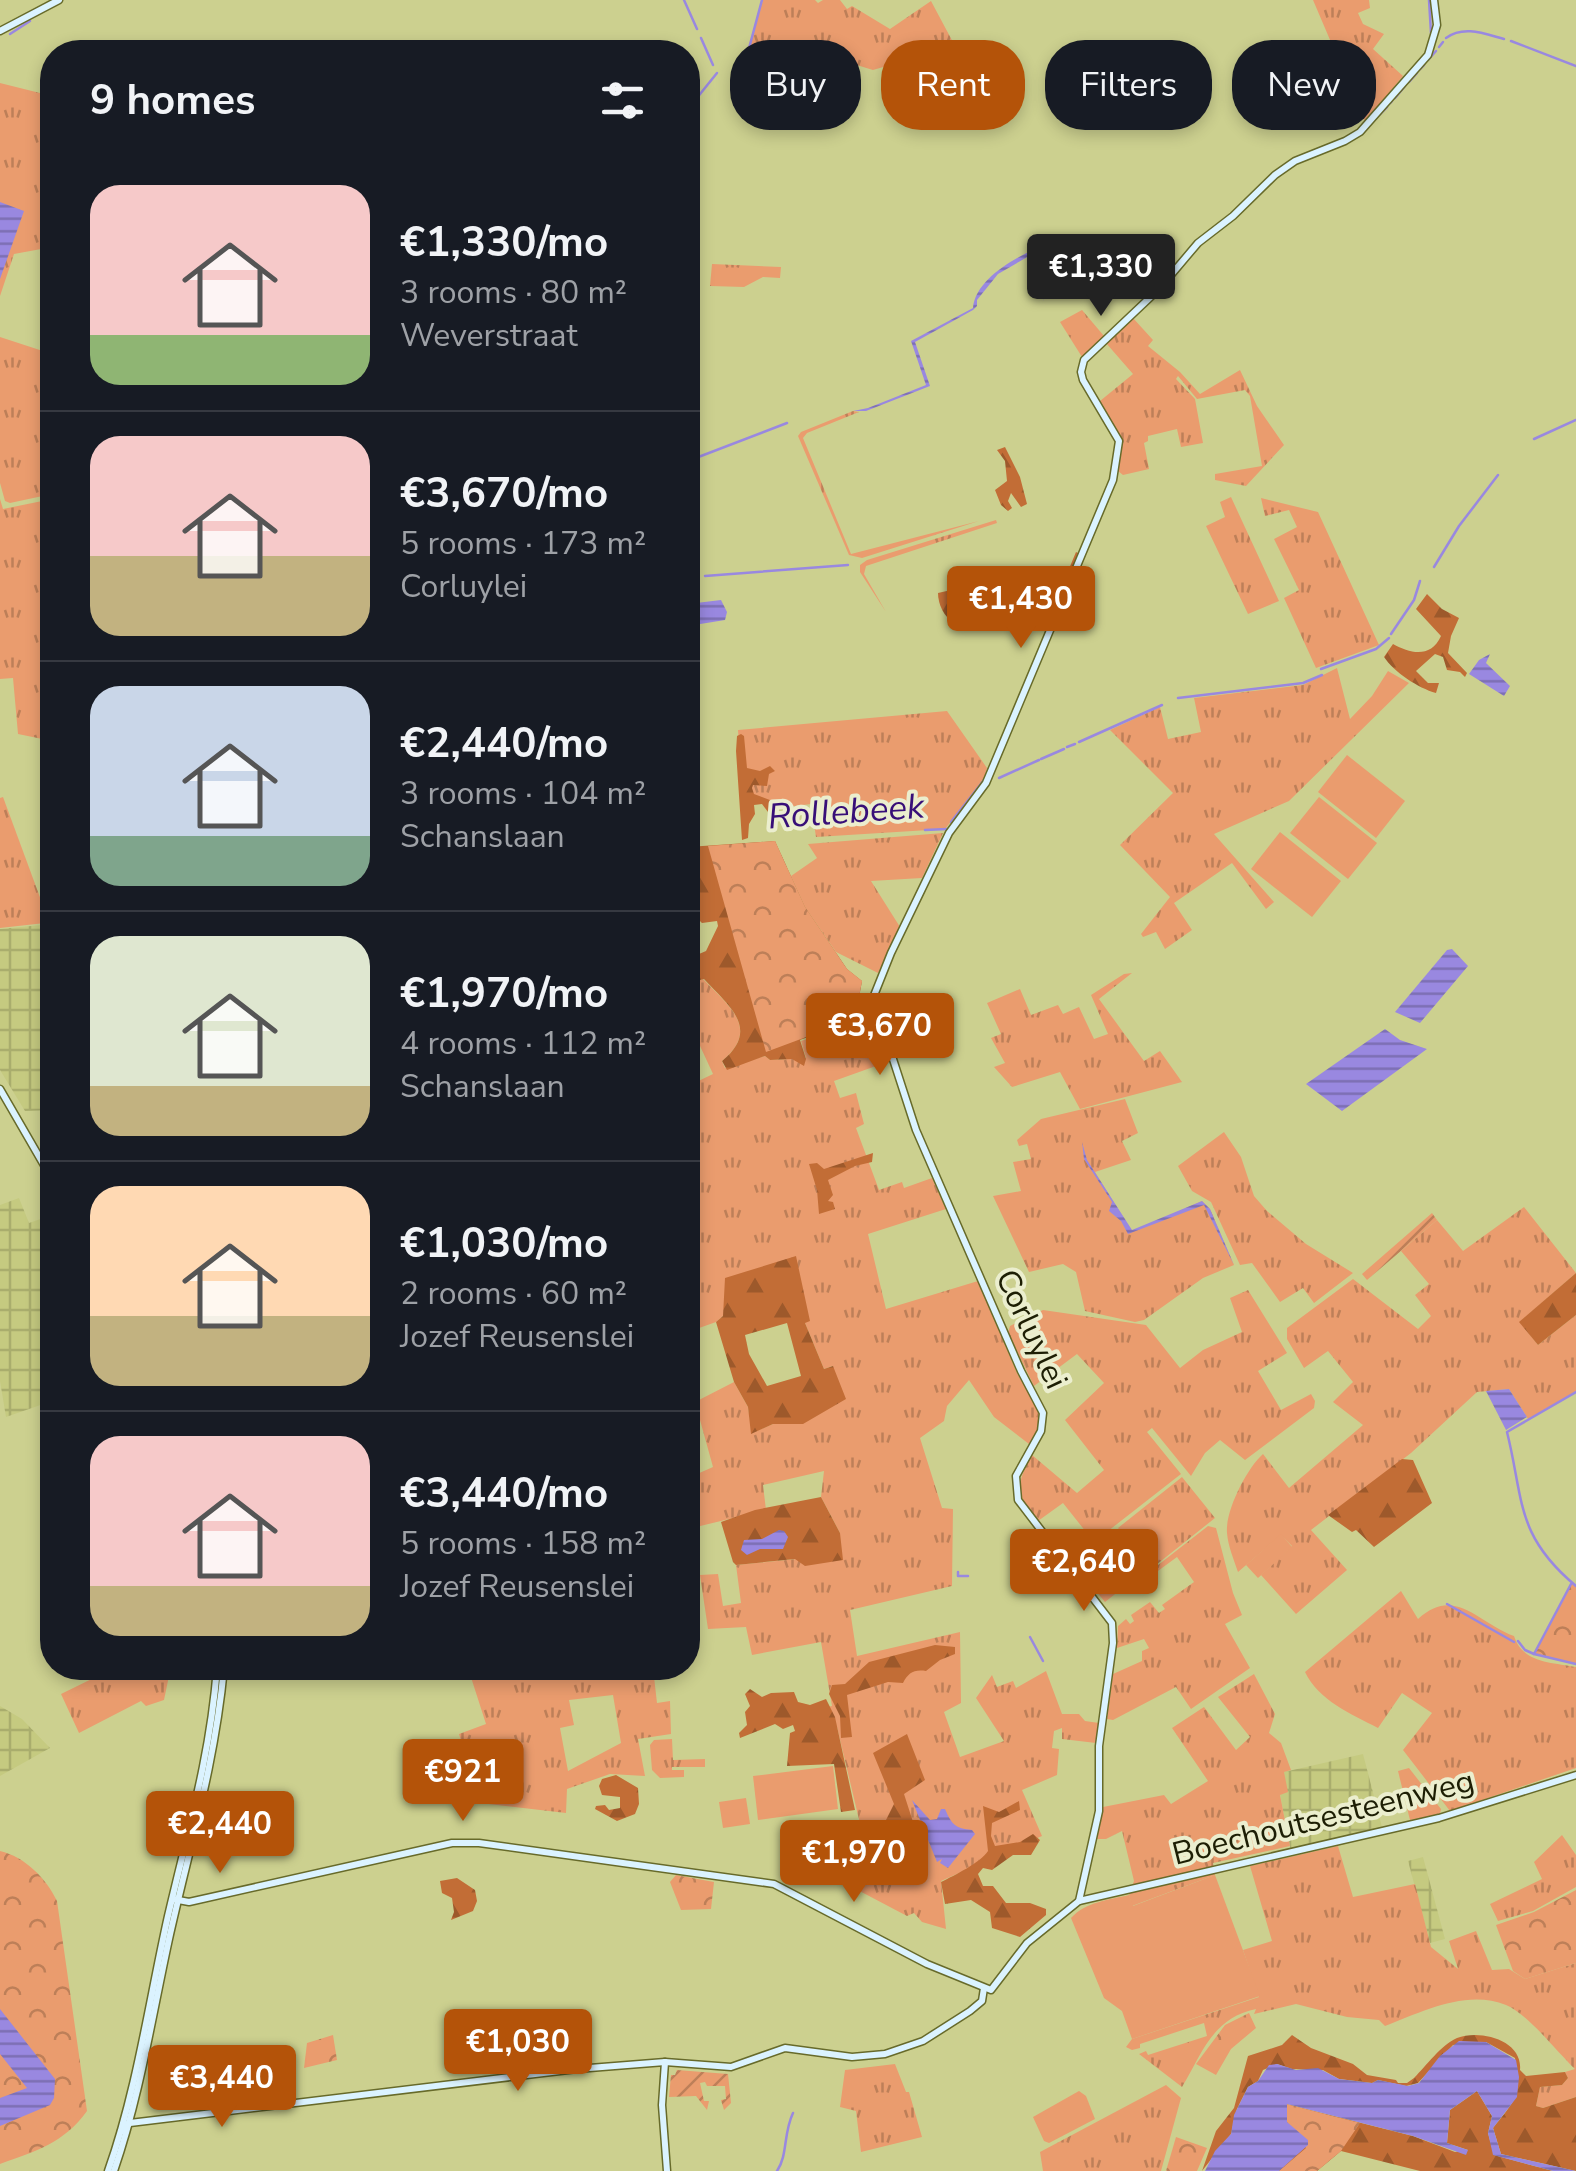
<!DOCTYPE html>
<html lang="en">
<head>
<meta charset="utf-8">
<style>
  :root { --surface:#171b24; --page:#242831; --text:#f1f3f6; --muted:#9ea1a6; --line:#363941; --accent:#b45309 }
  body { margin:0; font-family:"Nunito Sans",sans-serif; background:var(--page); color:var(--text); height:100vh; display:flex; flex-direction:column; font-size:38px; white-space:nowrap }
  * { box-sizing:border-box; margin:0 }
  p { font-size:32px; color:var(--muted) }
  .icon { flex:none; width:55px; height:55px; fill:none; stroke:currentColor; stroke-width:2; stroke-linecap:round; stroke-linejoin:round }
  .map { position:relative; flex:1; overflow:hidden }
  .drawer { position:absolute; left:40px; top:40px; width:660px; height:1640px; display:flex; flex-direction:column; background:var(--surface); border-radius:40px; box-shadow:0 5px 15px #0003 }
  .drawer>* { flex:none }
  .banner { position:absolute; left:730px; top:40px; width:695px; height:90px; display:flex; gap:20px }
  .price { position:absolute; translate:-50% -85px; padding:0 22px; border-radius:10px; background:var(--accent); color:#fff; font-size:32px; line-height:65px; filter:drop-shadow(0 2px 5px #0008) }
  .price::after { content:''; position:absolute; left:50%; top:60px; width:30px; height:22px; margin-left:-15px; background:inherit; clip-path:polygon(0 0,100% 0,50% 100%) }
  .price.on { background:#222; color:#fff }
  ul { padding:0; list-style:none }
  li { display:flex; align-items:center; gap:30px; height:250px; padding:0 50px }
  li+li { border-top:2px solid var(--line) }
  li span { display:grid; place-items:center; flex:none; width:280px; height:200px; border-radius:30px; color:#555 }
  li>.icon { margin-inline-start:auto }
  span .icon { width:120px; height:120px; fill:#fffc; stroke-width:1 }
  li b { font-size:42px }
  h2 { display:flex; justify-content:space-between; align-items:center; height:120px; padding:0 50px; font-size:42px }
  .tag { padding:0 35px; border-radius:40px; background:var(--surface); box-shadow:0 5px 15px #0003; font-size:35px; line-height:90px }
  .tag.on { background:var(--accent); color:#fff }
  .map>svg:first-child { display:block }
  .industrial { fill:url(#industrial-grid) }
  .grass { fill:url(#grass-tufts); fill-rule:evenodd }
  .forest { fill:url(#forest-firs); fill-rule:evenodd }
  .park { fill:url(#park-crowns) }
  .garden { fill:url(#garden-furrows) }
  .pitch { fill:#ea9c6e }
  .water { fill:url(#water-rules) }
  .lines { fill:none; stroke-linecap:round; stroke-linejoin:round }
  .stream { stroke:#9988e0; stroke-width:2.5 }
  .secondary-casing { stroke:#676a2a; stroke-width:9 }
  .secondary { stroke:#dbf3ff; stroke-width:6 }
  .labels { text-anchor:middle; stroke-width:8; stroke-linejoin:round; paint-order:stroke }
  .street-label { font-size:32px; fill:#1d1e04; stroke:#ebeece }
  .water-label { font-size:35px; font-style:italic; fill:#370f78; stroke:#ebeece }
</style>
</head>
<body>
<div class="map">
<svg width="1576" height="2171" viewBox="0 0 1576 2171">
  <defs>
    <pattern id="industrial-grid" width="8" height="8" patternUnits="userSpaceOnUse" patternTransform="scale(2.5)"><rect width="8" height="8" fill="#c5ca80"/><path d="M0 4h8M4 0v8" fill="none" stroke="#a9ad6d"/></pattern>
    <pattern id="grass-tufts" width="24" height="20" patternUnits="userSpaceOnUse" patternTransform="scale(2.5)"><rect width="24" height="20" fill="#ea9c6e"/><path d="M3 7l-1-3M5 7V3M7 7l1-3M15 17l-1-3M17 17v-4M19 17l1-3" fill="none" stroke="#bd7f58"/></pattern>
    <pattern id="forest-firs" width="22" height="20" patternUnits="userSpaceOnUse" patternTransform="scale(2.5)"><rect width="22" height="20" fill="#c26d36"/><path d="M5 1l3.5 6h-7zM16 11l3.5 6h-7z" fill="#9d592b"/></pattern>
    <pattern id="park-crowns" width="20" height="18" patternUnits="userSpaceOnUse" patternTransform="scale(2.5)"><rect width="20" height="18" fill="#ea9c6e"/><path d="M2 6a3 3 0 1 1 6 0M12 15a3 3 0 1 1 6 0" fill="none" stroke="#bd7f58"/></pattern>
    <pattern id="garden-furrows" width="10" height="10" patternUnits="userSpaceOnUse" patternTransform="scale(2.5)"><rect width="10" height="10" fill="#ea9c6e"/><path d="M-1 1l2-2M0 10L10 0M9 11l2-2" fill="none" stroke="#bd7f58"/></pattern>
    <pattern id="water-rules" width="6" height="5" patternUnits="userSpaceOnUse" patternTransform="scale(2.5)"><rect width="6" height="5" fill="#9988e0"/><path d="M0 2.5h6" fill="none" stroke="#7c6fb3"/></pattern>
  </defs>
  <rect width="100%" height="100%" fill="#ccd08f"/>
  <!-- industrial -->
  <g class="industrial">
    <polygon points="52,924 52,1110 25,1111 0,1070 0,929"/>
    <polygon points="19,1198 29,1223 52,1215 52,1401 6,1417 0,1381 0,1205"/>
    <polygon points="0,1706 22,1719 50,1748 0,1776"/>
    <polygon points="1363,1754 1383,1831 1291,1852 1280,1794 1284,1772"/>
    <polygon points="1423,1857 1445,1939 1430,1943 1408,1861"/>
  </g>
  <!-- grass -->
  <g class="grass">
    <polygon points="763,0 815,0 818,3 823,0 840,0 847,9 852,6 890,29 931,1 955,46 873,70 814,52 746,54"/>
    <polygon points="1313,0 1369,0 1370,8 1358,13 1363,24 1384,34 1373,49 1403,76 1365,122"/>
    <polygon points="0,83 40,93 52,103 52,247 14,254 0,296"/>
    <polygon points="712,264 781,267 780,278 763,277 744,287 710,286"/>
    <polygon points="1082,310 1104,336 1082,357 1060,322"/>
    <polygon points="1133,318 1153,340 1148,346 1180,372 1200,394 1240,370 1257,406 1284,445 1246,486 1215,480 1215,474 1262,466 1250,396 1245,390 1197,399 1178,376 1176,379 1195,399 1203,443 1181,447 1177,429 1148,436 1148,441 1144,443 1149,469 1123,475 1118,471 1120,438 1100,401 1133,374 1106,343"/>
    <polygon points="0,337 52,354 52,460 43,431 40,431 52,494 10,503 5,501 0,483"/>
    <polygon points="853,411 859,412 807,433 803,438 851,554 979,521 862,558 849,555 798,436 801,432"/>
    <polygon points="1231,497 1279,601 1248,614 1206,526 1225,517 1220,502"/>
    <polygon points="1261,498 1318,512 1379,645 1316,668 1284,598 1299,590 1274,539 1297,527 1289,510 1265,516"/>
    <polygon points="0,499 3,509 52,499 52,741 18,734 13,678 0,679"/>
    <polygon points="996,520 997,523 866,566 864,574 886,612 860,572 860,565 867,560"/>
    <polygon points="1337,668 1350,719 1372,696 1388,671 1409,683 1289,801 1214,834 1274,902 1266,909 1232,863 1174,903 1192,930 1165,949 1156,932 1143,937 1141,934 1170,897 1120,845 1173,793 1110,730 1160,707 1168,739 1201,732 1194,698 1303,685"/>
    <polygon points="947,711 987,768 983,781 945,829 816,837 811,804 779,808 777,800 743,803 738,730"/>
    <polygon points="3,797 48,919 45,923 0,928 0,798"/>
    <polygon points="943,833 922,878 871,881 900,927 878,973 836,952 805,907 791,876 817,858 808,844"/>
    <polygon points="1132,973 1099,999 1144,1061 1160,1051 1182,1082 1080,1109 1060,1072 1012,1087 994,1067 1005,1063 991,1038 1001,1034 987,1003 1020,989 1031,1015 1058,1005 1063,1014 1079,1007 1094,1039 1108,1034 1091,995 1124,974"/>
    <path d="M703 979C729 1006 761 1029 722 1061L725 1068 765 1056 770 1060 806 1058 801 1041 869 1018 890 1061 834 1081 840 1098 856 1093 864 1124 856 1128 879 1190 902 1182 904 1188 932 1178 946 1209 868 1234 886 1309 978 1281 1017 1373 1039 1410 1038 1428 1029 1444 994 1417 969 1380 947 1406 944 1421 920 1438 942 1508 953 1509 952 1586 850 1610 857 1656 960 1632 961 1703 944 1712 960 1757 1004 1741 976 1698 992 1675 997 1687 1013 1681 1016 1688 1046 1671 1062 1714H1079L1085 1721 1099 1723 1096 1743 1062 1739V1728L1054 1731 1052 1748 1059 1749 1057 1775 1022 1790 1042 1836 941 1881 946 1929 922 1922 914 1913 907 1916 814 1867 812 1861 862 1832 837 1727 795 1712 832 1706 821 1642 752 1655 746 1627 708 1629 700 1575 718 1574 723 1606 741 1603 736 1565 796 1559 840 1533 821 1497 824 1471 763 1485 766 1510 688 1529V1478L713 1467 695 1402 734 1382 748 1407 752 1433 773 1424 803 1423 833 1366 824 1369 805 1323 723 1316 716 1322 688 1332V1086L713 1074 688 1020V983Z"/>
    <polygon points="1125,1099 1138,1133 1122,1141 1131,1160 1095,1172 1132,1232 1202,1201 1210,1209 1234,1265 1203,1278 1144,1320 1135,1322 1085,1311 1076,1272 1063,1264 1029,1272 993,1196 1021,1191 1013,1162 1031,1159 1027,1144 1019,1146 1017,1140 1041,1119"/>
    <polygon points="1224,1132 1241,1157 1254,1196 1267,1211 1306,1244 1353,1273 1314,1303 1303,1288 1280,1302 1252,1263 1240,1265 1211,1202 1192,1191 1178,1166"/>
    <path d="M1524 1207 1576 1273 1520 1322 1538 1345 1576 1315V1392L1528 1419 1509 1389 1477 1392 1411 1453 1311 1530 1347 1570 1296 1614 1261 1575 1292 1546 1281 1535 1238 1572C1234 1560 1228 1546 1227 1533 1225 1511 1247 1468 1263 1454L1289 1488 1363 1425 1333 1402 1353 1382 1328 1351 1304 1368 1287 1339V1328L1353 1279 1418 1329 1431 1316 1415 1295 1429 1284 1401 1251 1437 1220 1463 1251Z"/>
    <path d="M1248 1290 1287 1353 1258 1371 1281 1410 1311 1394 1315 1401 1314 1408 1245 1460 1220 1440 1205 1453 1191 1476 1152 1428 1147 1432 1181 1474 1094 1542 1063 1503 1038 1521C1015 1494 1015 1486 1032 1455L1077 1493 1104 1470 1065 1420 1104 1383 1077 1354 1034 1386 1008 1333 1010 1326 1043 1310 1146 1325 1180 1368 1203 1350 1242 1332 1230 1298Z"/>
    <polygon points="1182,1477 1215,1518 1151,1569 1118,1528"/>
    <polygon points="1208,1526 1216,1528 1233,1593 1242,1615 1225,1624 1250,1668 1191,1709 1176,1687 1113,1720 1107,1719 1113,1674 1142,1661 1142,1651 1149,1648 1144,1639 1117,1648 1118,1626 1126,1619 1130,1624 1134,1621 1131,1615 1150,1602 1159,1613 1165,1609 1162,1605 1194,1582 1177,1557 1147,1579 1144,1576"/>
    <path d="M1401 1591 1418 1619C1455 1585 1478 1623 1514 1636 1523 1663 1550 1662 1576 1667V1768L1450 1811 1403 1750 1432 1713 1402 1693 1378 1728C1351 1714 1318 1700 1305 1672Z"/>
    <polygon points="114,1668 164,1668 169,1676 164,1700 146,1706 141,1701 79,1733 61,1694"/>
    <path d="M468 1668H653L657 1703 670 1701 671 1734 638 1739 645 1776 610 1774 567 1789 566 1813 480 1803 459 1734 486 1724ZM613 1695 621 1743 568 1771 560 1728 574 1725 569 1700Z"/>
    <polygon points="1254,1674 1275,1714 1269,1733 1281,1743 1291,1770 1284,1772 1288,1792 1280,1795 1290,1846 1213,1863 1215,1875 1132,1906 1129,1895 1134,1881 1122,1831 1106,1839 1097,1839 1103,1807 1164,1795 1171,1804 1208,1781 1172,1728 1204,1707 1236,1750 1250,1737 1218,1697"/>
    <polygon points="672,1739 673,1760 705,1759 705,1767 672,1767 672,1770 684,1770 684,1777 660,1778 652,1770 650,1745 654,1740"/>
    <polygon points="1409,1768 1441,1809 1440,1814 1410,1820 1398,1771"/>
    <polygon points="1562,1835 1576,1855 1576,1887 1533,1911 1498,1921 1490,1904 1542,1879 1534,1862"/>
    <path d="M1338 1846 1353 1897 1415 1884 1431 1947 1458 1969 1449 1941 1476 1931 1492 1970 1509 1969 1525 1979 1576 1963V2097L1543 2108 1536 2106 1540 2087 1562 2085 1568 2078 1565 2072 1575 2069C1557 2052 1528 2014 1506 2005 1466 1989 1422 2012 1385 2026L1379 2020 1347 2017 1296 2004 1254 2014 1256 2009C1212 2018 1202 2054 1182 2087L1139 2054 1146 2051 1148 2055 1207 2036 1204 2023 1140 2044V2048L1132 2050 1126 2047 1132 2039 1259 1997 1243 1950 1272 1941 1250 1866Z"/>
    <polygon points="895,2064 906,2092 909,2092 922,2137 861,2152 856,2111 840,2107 845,2070"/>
    <polygon points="1166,2085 1181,2098 1161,2171 1043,2171 1040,2152"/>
  </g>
  <!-- forest -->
  <g class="forest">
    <polygon points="1005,447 1020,477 1027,504 1021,507 1011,493 1008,501 1012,508 1008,511 1001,505 995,490 1007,481 1005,461 997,450"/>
    <polygon points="1076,552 1080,554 1047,629 1034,624 1016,629 994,622 976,626 974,617 978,613 990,613 992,618 1003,619 1011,614 1026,620 1047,619 1055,602 1054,596 1059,593"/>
    <path d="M951 590 970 602 966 615 955 623C944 618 938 604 938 593Z"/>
    <path d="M1427 594 1442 609 1459 618 1451 636 1448 653 1467 673 1465 677 1460 672 1447 670 1443 657 1435 654 1416 671 1428 683H1439L1436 693C1418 688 1394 672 1384 657L1393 644C1411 654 1431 658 1441 636L1416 609Z"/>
    <polygon points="741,734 744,736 747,768 760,771 770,766 775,771 769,774 767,786 753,785 752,788 754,794 775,802 774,810 768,812 762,804 754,805 755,814 749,824 748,838 742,840 736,751 737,736"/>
    <path d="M775 841 805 907 847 969 862 981 859 997 867 1002 868 1014 800 1040 806 1059 804 1066 792 1059 770 1060 765 1056 727 1070 722 1061C761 1029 729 1006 704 979L688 983V946L692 957 706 951 718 926 717 921 702 923 696 917 695 901 688 886V847Z"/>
    <polygon points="873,1153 872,1162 855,1166 828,1180 833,1195 828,1201 833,1202 835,1209 819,1214 817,1190 809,1164 817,1163 824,1169"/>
    <path d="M796 1256 810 1321 805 1323 824 1369 833 1366 846 1399 803 1424H773L751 1434 748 1407 734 1382 716 1322 723 1316 725 1278ZM787 1323 801 1376 767 1386 749 1354 745 1335Z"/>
    <polygon points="1576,1273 1576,1315 1538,1345 1519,1322"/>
    <polygon points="1402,1459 1413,1460 1432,1503 1374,1547 1356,1530 1352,1532 1328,1515"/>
    <polygon points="821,1497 840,1533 843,1560 805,1566 795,1559 736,1565 733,1562 721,1522 755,1510"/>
    <path d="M935 1645 955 1647V1654L940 1660 926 1671C914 1669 908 1673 903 1683L888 1682 847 1695 852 1737 841 1738 840 1716 829 1694 832 1685 845 1684 869 1662Z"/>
    <polygon points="750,1689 762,1697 771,1693 794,1692 798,1702 810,1705 826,1699 835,1717 855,1810 841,1812 834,1764 787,1766 790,1733 795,1731 793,1725 783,1729 775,1724 740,1738 739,1733 747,1725 745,1712 750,1706 745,1694"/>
    <polygon points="907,1734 925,1780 904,1794 914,1825 915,1848 905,1848 889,1834 885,1822 894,1804 873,1753"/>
    <polygon points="616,1775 638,1788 639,1804 635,1814 617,1821 595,1809 596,1806 605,1805 609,1810 620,1808 620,1797 602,1795 599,1786 602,1779"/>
    <path d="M1019 1801 1020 1810 992 1823 991 1836 995 1846 1020 1842 1033 1834 1040 1840 1031 1855H1013L992 1870 983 1868 978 1874 983 1886H993L1006 1903H1030L1046 1909V1915L1020 1937 992 1928 990 1912 971 1900 945 1904 941 1882C955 1875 980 1863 988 1851L983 1806 999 1812Z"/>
    <polygon points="457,1878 475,1890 477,1901 473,1911 451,1920 454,1912 452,1898 442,1893 440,1881"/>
    <path d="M1292 2035 1311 2048 1353 2064 1367 2075 1396 2080 1398 2083H1407L1414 2078C1426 2066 1441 2045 1457 2038 1480 2029 1523 2040 1520 2070L1526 2076 1565 2072 1568 2078 1562 2085 1540 2087 1536 2106 1543 2108 1576 2097V2171L1501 2154 1493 2128C1518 2097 1520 2097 1515 2058L1486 2042 1453 2045 1418 2083 1406 2086 1378 2080 1372 2083 1339 2079 1323 2070 1292 2069 1277 2064 1263 2070 1258 2081 1248 2087 1237 2109 1231 2134 1202 2171 1216 2131 1234 2108 1248 2056 1282 2045Z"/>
    <polygon points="1477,2091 1492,2116 1488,2133 1494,2155 1553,2171 1420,2171 1341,2151 1317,2171 1279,2171 1286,2104 1413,2136 1455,2152 1468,2150 1447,2143 1450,2110"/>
  </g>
  <!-- park -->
  <g class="park">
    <polygon points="775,841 805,907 847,969 862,981 859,997 867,1002 868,1014 766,1052 708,846"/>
    <polygon points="1572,1582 1576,1586 1576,1664 1534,1654"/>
    <path d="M0 1851C25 1857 46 1878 57 1901L87 2111C64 2143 36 2151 0 2164Z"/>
    <polygon points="676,1875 714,1882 711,1909 681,1910 670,1882"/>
    <polygon points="1576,1890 1576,1963 1525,1979 1513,1971 1496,1925 1534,1912"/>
    <polygon points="1249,2013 1256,2028 1231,2049 1216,2075 1196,2064 1225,2025"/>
    <polygon points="333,2035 337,2060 304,2068 307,2043"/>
    <polygon points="1286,2104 1360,2123 1341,2151 1317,2171 1279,2171 1306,2148 1287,2122"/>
    <polygon points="1176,2137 1207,2148 1197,2171 1166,2171"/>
  </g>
  <!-- garden -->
  <g class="garden">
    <polygon points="1432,1213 1437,1220 1367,1280 1362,1274"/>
    <polygon points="677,2070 728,2074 731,2103 724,2110 721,2100 726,2099 725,2086 707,2086 705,2082 700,2083 704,2101 709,2101 707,2110 696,2096 669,2097 671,2075 675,2075"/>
  </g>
  <!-- pitch -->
  <g class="pitch">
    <polygon points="1347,755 1405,801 1376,838 1318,792"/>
    <polygon points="1319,797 1377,843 1348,879 1290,833"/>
    <polygon points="1280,832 1341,881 1312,917 1251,869"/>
    <polygon points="1114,1531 1118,1531 1148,1568 1105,1602 1082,1574 1106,1557 1096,1545"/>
    <polygon points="1281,1534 1292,1547 1258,1578 1246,1565"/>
    <polygon points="833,1766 838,1809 758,1820 753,1776"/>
    <polygon points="746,1798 750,1824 723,1828 719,1802"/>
    <path d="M1215 1875 1260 1996 1132 2039 1122 2011 1104 1998 1071 1918C1086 1902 1108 1900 1129 1895L1133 1906Z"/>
    <polygon points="1079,2091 1086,2096 1095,2119 1049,2143 1044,2141 1033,2117"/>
  </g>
  <!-- water -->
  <g class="water">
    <polygon points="0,202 24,211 0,279"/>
    <path d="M1031 251 1044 302 1029 256 998 274 977 300V306L973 310 915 342 930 386 866 411H853L868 408 926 385 911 341 973 308C975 282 1009 261 1031 251Z"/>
    <polygon points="721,600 727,612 725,620 688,626 688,604"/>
    <polygon points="1490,654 1486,663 1510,686 1504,696 1469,674 1479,660"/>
    <polygon points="1452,949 1468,966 1420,1023 1395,1012 1447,950"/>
    <polygon points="1385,1029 1400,1040 1427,1049 1342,1111 1306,1084"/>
    <polygon points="1082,1142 1087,1160 1132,1230 1202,1201 1210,1209 1234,1265 1204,1205 1128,1234 1121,1221 1109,1211 1112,1202 1084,1159"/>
    <polygon points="1509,1389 1527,1417 1506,1430 1486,1391"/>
    <polygon points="779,1530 784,1531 788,1537 783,1549 760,1549 747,1555 741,1550 744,1540 762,1539"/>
    <path d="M912 1800 930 1820 937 1819 941 1809H945C952 1825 955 1828 972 1830L975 1834 948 1868 940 1863 942 1859 937 1862Z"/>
    <polygon points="0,2009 55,2079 54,2098 50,2105 0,2126 0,2098 27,2088 0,2054"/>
    <polygon points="1459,2041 1486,2042 1516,2060 1519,2077 1517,2097 1493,2128 1501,2154 1576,2171 1553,2171 1493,2155 1488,2133 1492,2116 1477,2091 1450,2110 1447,2143 1468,2150 1466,2155 1413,2136 1287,2104 1287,2122 1308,2140 1308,2145 1279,2171 1205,2171 1215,2151 1231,2134 1234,2115 1248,2087 1258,2081 1269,2065 1277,2064 1296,2070 1318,2068 1339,2079 1372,2083 1378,2080 1408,2086 1419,2083 1440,2056"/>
  </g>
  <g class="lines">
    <!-- stream -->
    <g class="stream">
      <polyline points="684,0 697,29"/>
      <polyline points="1429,0 1431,33"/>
      <polyline points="10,34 30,21"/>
      <polyline points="701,38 713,65"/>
      <path d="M1446 38C1464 25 1485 34 1504 39"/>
      <polyline points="1511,41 1576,66"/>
      <polyline points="1439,47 1443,42"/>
      <polyline points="748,52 762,0"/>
      <polyline points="1428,60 1436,51"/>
      <polyline points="1420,69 1424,65"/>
      <polyline points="1409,82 1417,73"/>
      <polyline points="1395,98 1405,86"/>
      <polyline points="1390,103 1392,101"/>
      <polyline points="688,109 717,73"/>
      <polyline points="1380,114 1387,107"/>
      <polyline points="1534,439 1576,420"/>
      <polyline points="688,461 787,423"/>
      <polyline points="1434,567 1459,526 1498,475"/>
      <polyline points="705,576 848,565"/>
      <polyline points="1391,634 1414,600 1420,581"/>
      <polyline points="1321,669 1376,649 1389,638"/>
      <polyline points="1178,698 1303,683 1322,675"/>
      <polyline points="1079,742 1162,705"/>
      <polyline points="1067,747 1075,744"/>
      <polyline points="1041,759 1064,749"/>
      <polyline points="999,778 1039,760"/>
      <polyline points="951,822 984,780"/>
      <polyline points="925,830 947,829"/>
      <path d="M1576 1392 1507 1432C1524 1500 1515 1535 1576 1586"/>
      <polyline points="958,1572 958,1576 968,1576"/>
      <polyline points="1447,1604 1514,1642"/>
      <polyline points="1030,1637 1043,1661"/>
      <polyline points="1518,1641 1525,1650 1534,1654 1571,1584"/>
      <polyline points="1534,1654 1576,1664"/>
      <path d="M777 2171C788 2155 783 2134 793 2113"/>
    </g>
    <!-- secondary casing -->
    <g class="secondary-casing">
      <g id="secondary">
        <polyline points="0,31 59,0"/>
        <polyline points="0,1089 52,1179"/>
        <polyline points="173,1899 189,1902 452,1843 479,1843 774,1884 927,1964 991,1990 1027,1943 1079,1901 1439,1818 1576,1775"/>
        <polyline points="1079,1901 1099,1811 1099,1746 1113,1643 1112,1623 1018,1500 1016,1476 1041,1431 1043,1413 1021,1371 916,1130 891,1053 873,1016 871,1003 891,953 949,833 986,783 1113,480 1119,441 1083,380 1081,372 1084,360 1159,289 1198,243 1233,216 1275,175 1295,161 1345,141 1360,132 1428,55 1437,25 1434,0"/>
        <polyline points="665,2062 662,2105 667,2171"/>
        <polyline points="121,2131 130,2123 577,2069 665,2062 731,2067 785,2048 852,2057 885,2054 923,2041 970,2011 982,2001 984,1988"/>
        <path d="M108 2171C137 2089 149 2001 168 1916 188 1830 210 1757 217 1668"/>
        <path d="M114 2171C140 2096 152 2017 169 1939 190 1845 215 1764 224 1668"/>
      </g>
    </g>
    <!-- secondary -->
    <use href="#secondary" class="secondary"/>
  </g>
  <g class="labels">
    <!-- street labels -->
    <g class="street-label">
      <text transform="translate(1032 1329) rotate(65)" y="11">Corluylei</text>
      <text transform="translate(1323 1817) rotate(-14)" y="11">Boechoutsesteenweg</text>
    </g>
    <!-- water labels -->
    <g class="water-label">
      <text transform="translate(846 811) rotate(-4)" y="12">Rollebeek</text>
    </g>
  </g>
</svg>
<b class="price on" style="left:1101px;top:319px">€1,330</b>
<b class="price" style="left:1021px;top:651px">€1,430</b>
<b class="price" style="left:880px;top:1078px">€3,670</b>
<b class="price" style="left:1084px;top:1614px">€2,640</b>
<b class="price" style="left:463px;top:1824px">€921</b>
<b class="price" style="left:220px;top:1876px">€2,440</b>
<b class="price" style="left:854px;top:1905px">€1,970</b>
<b class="price" style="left:518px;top:2094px">€1,030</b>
<b class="price" style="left:222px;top:2130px">€3,440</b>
<div class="banner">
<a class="tag">Buy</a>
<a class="tag on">Rent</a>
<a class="tag">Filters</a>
<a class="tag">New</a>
</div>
<section class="drawer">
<h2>9 homes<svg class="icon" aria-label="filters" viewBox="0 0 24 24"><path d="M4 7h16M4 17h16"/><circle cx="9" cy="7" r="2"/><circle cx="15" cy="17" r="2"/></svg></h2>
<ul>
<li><span style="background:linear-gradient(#f6c9c9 75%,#8fb573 0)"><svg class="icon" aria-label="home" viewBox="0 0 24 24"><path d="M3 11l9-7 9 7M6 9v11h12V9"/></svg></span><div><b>€1,330/mo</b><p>3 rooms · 80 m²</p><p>Weverstraat</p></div></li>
<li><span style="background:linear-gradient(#f6c9c9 60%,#c2b280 0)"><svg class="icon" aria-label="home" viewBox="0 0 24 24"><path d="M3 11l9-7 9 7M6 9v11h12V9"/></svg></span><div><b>€3,670/mo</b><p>5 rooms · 173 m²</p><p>Corluylei</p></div></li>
<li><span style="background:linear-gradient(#c9d6e8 75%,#7fa58c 0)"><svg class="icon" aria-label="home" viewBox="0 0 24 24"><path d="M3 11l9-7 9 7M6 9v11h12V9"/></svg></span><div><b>€2,440/mo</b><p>3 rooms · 104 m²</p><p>Schanslaan</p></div></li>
<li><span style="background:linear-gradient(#dfe7d0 75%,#c2b280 0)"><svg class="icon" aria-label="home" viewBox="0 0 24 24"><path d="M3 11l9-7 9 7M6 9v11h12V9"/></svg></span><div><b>€1,970/mo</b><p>4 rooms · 112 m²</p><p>Schanslaan</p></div></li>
<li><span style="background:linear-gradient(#ffd9b3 65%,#c2b280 0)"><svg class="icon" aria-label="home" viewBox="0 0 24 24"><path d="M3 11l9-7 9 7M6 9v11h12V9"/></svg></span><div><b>€1,030/mo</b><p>2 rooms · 60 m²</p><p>Jozef Reusenslei</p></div></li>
<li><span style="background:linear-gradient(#f6c9c9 75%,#c2b280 0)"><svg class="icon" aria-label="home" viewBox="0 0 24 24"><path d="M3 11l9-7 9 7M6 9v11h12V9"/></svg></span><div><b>€3,440/mo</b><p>5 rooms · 158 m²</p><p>Jozef Reusenslei</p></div></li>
</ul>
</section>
</div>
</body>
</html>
